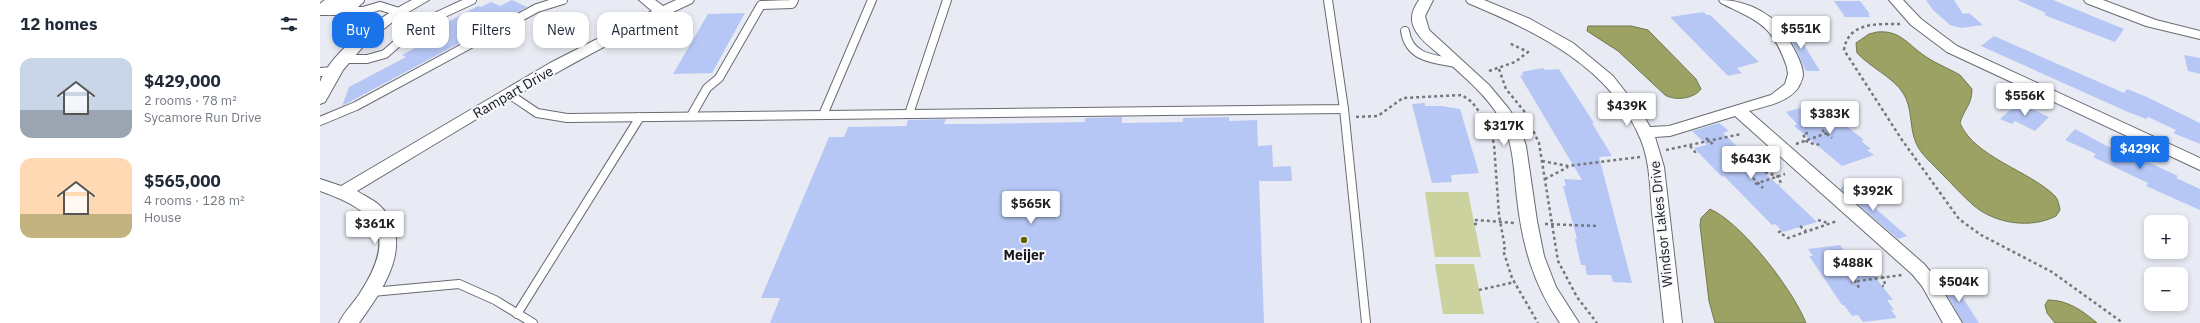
<!DOCTYPE html>
<html lang="en">
<head>
<meta charset="utf-8">
<style>
  :root { --surface:#fff; --page:#f6f6f7; --text:#1f2937; --muted:#747a83; --accent:#1a73e8 }
  body { margin:0; font-family:"IBM Plex Sans",sans-serif; background:var(--page); color:var(--text); height:100vh; display:flex; flex-direction:column; font-size:15px; white-space:nowrap }
  * { box-sizing:border-box; margin:0 }
  p { font-size:13px; color:var(--muted) }
  .icon { flex:none; width:22px; height:22px; fill:none; stroke:currentColor; stroke-width:2; stroke-linecap:round; stroke-linejoin:round }
  .map { position:relative; flex:1; overflow:hidden }
  .details { display:flex; flex-direction:column; background:var(--surface); width:320px }
  .details>* { flex:none }
  .guide { position:absolute; left:12px; top:12px; width:380px; height:36px; display:flex; gap:8px }
  .tools { position:absolute; left:1824px; top:215px; display:grid; gap:8px }
  .tools a { display:grid; place-items:center; width:44px; height:44px; border-radius:8px; background:var(--surface); box-shadow:0 2px 6px #0003; font-size:20px }
  .price { position:absolute; translate:-50% -34px; padding:0 9px; border-radius:4px; background:#fff; color:#222; font-size:13px; line-height:26px; filter:drop-shadow(0 1px 2px #0008) }
  .price::after { content:''; position:absolute; left:50%; top:24px; width:12px; height:9px; margin-left:-6px; background:inherit; clip-path:polygon(0 0,100% 0,50% 100%) }
  .price.active { background:var(--accent); color:#fff }
  ul { padding:0; list-style:none }
  li { display:flex; align-items:center; gap:12px; height:100px; padding:0 20px }
  li span { display:grid; place-items:center; flex:none; width:112px; height:80px; border-radius:12px; color:#555 }
  li>.icon { margin-inline-start:auto }
  span .icon { width:48px; height:48px; fill:#fffc; stroke-width:1 }
  li b { font-size:17px }
  h2 { display:flex; justify-content:space-between; align-items:center; height:48px; padding:0 20px; font-size:17px }
  .tag { padding:0 14px; border-radius:12px; background:var(--surface); box-shadow:0 2px 6px #0003; font-size:14px; line-height:36px }
  .tag.active { background:var(--accent); color:#fff }
  main { display:flex; flex:1; min-height:0 }
  .map>svg:first-child { display:block }
  .green { fill:#cbd29d }
  .water { fill:#9ba264; stroke:#73784d }
  .building { fill:#b7c7f5 }
  .lines { fill:none; stroke-linecap:round; stroke-linejoin:round }
  .lane-casing { stroke:#696b72; stroke-width:10 }
  .street-casing { stroke:#696b72; stroke-width:2 }
  .path { stroke:#75777c; stroke-width:2.5; stroke-dasharray:3 3; stroke-linecap:butt }
  .lane { stroke:#fff; stroke-width:8 }
  .street { fill:#fff; fill-rule:evenodd }
  .poi-dot { fill:#5c6300; stroke:#f7f8fd; stroke-width:1.5 }
  .labels { text-anchor:middle; stroke-width:4; stroke-linejoin:round; paint-order:stroke }
  .street-label { font-size:14px; fill:#151618; stroke:#f7f8fd }
  .poi-label { font-size:14px; font-weight:bold; fill:#151618; stroke:#f7f8fd }
</style>
</head>
<body>
<main>
<section class="details">
<h2>12 homes<svg class="icon" aria-label="filters" viewBox="0 0 24 24"><path d="M4 7h16M4 17h16"/><circle cx="9" cy="7" r="2"/><circle cx="15" cy="17" r="2"/></svg></h2>
<ul>
<li><span style="background:linear-gradient(#c9d6e8 65%,#9aa5b1 0)"><svg class="icon" aria-label="home" viewBox="0 0 24 24"><path d="M3 11l9-7 9 7M6 9v11h12V9"/></svg></span><div><b>$429,000</b><p>2 rooms · 78 m²</p><p>Sycamore Run Drive</p></div></li>
<li><span style="background:linear-gradient(#ffd9b3 70%,#c2b280 0)"><svg class="icon" aria-label="home" viewBox="0 0 24 24"><path d="M3 11l9-7 9 7M6 9v11h12V9"/></svg></span><div><b>$565,000</b><p>4 rooms · 128 m²</p><p>House</p></div></li>
</ul>
</section>
<div class="map">
<svg width="1880" height="323" viewBox="0 0 1880 323">
  <rect width="100%" height="100%" fill="#e8ebf3"/>
  <!-- green -->
  <g class="green">
    <polygon points="1105,192 1148,192 1161,257 1115,257"/>
    <polygon points="1115,264 1154,264 1164,314 1123,314"/>
  </g>
  <!-- water -->
  <g class="water">
    <path d="M1268 26H1311L1328 30 1376 79 1381 89C1374 99 1355 101 1345 95L1298 51 1267 31Z"/>
    <path d="M1557 32C1579 30 1587 43 1602 54 1614 63 1628 68 1640 75L1652 89C1652 105 1644 109 1640 123 1654 157 1710 171 1735 196 1738 199 1739 205 1740 210L1736 216C1711 229 1675 224 1653 205 1643 196 1633 185 1623 175 1614 165 1601 155 1596 143 1589 127 1593 108 1583 93 1574 78 1550 67 1537 53L1536 43 1549 34Z"/>
    <path d="M1390 209C1422 223 1473 290 1486 323H1395L1389 301 1380 225 1381 218Z"/>
    <path d="M1728 300C1748 300 1763 311 1777 323H1735L1727 313 1725 305Z"/>
  </g>
  <!-- building -->
  <g class="building">
    <polygon points="192,0 207,7 22,106 29,87 86,57 82,55 95,48 91,47 103,40 100,39 112,32 110,31 158,6 161,7 171,2 180,6"/>
    <polygon points="1606,0 1634,0 1643,14 1649,13 1663,25 1641,28 1630,25 1613,10"/>
    <polygon points="1697,0 1733,0 1804,29 1795,42 1724,15 1726,13"/>
    <polygon points="1514,1 1540,1 1550,14 1548,14 1550,17 1525,17"/>
    <polygon points="1383,12 1387,15 1390,15 1439,62 1417,68 1422,73 1408,76 1350,17"/>
    <polygon points="425,13 392,73 353,74 388,14"/>
    <polygon points="1462,27 1473,27 1500,71 1486,71 1477,51"/>
    <polygon points="1674,36 1804,93 1807,89 1827,97 1880,123 1880,144 1853,133 1856,130 1828,117 1826,119 1808,112 1661,46"/>
    <polygon points="1864,55 1880,58 1880,74 1868,71"/>
    <polygon points="1223,68 1225,70 1239,69 1274,123 1272,123 1292,156 1279,157 1312,283 1293,282 1291,275 1267,275 1265,265 1261,265 1255,239 1257,239 1243,186 1246,186 1244,179 1262,180 1200,76 1203,75 1202,72"/>
    <polygon points="1699,102 1710,108 1729,117 1715,131 1695,121 1692,124 1680,119"/>
    <polygon points="1105,103 1105,106 1122,106 1140,109 1159,173 1131,175 1132,182 1112,183 1092,104"/>
    <polygon points="1490,105 1495,109 1499,108 1508,115 1511,114 1544,140 1541,141 1551,149 1547,150 1554,155 1522,166 1474,126 1477,124 1466,112"/>
    <polygon points="802,117 802,123 863,122 863,118 909,117 909,121 937,120 938,146 952,145 953,167 971,166 972,181 939,181 944,323 450,323 460,298 441,298 509,137 524,137 528,127 586,126 588,120 626,119 624,124 657,124 765,122 765,118"/>
    <polygon points="1399,123 1409,131 1403,133 1497,222 1463,232 1455,224 1452,225 1404,176 1402,177 1374,148 1387,145 1372,131"/>
    <polygon points="1755,129 1800,153 1802,150 1858,176 1856,178 1880,189 1880,210 1826,186 1828,183 1773,157 1776,154 1745,140"/>
    <polygon points="1526,183 1587,236 1578,239 1520,189"/>
    <polygon points="1520,245 1525,252 1529,252 1536,261 1542,260 1573,300 1567,300 1574,310 1571,310 1577,318 1543,322 1538,315 1532,316 1524,305 1522,305 1489,256 1493,256 1488,249"/>
    <polygon points="1619,281 1632,281 1659,323 1643,323"/>
  </g>
  <g class="lines">
    <!-- lane casing -->
    <g class="lane-casing">
      <g id="lane">
        <polyline points="0,9 11,0"/>
        <polyline points="0,11 43,11 60,6 79,12"/>
        <polyline points="9,11 21,0"/>
        <polyline points="18,11 31,0"/>
        <polyline points="27,11 40,0"/>
        <path d="M1085 31C1089 58 1113 59 1136 63"/>
        <polyline points="24,59 47,59 65,54 98,25 152,0"/>
        <polyline points="0,72 14,71"/>
        <polyline points="189,94 217,113 247,118 1024,109 1008,0"/>
        <polyline points="1024,109 1046,323"/>
        <polyline points="589,114 627,0"/>
        <polyline points="503,115 552,0"/>
        <polyline points="371,116 387,88 399,78 441,5 472,4 474,0"/>
        <polyline points="0,121 36,106 217,8 243,0"/>
        <polyline points="52,292 139,284 175,300 213,323"/>
        <polyline points="197,314 320,117"/>
      </g>
    </g>
    <!-- street casing -->
    <g class="street-casing">
      <g id="street">
        <path d="M92 0H109L75 20 46 43 23 70 5 102 0 104C0 97 0 88 0 82 12 50 62 15 92 0Z"/>
        <path d="M319 0H335L343 6 356 0H374L372 3C255 57 147 125 37 191 43 195 52 199 58 204 98 240 63 290 39 323H19C24 312 33 304 40 293 77 236 60 212 0 191V179L21 186 230 63 332 11Z"/>
        <path d="M1099 0H1113L1105 16 1109 30 1169 85 1189 109 1199 125 1206 146 1217 221 1224 256 1236 287 1259 323H1240C1213 284 1202 244 1197 198 1194 174 1194 148 1184 126 1171 98 1144 77 1121 56 1113 49 1103 42 1097 33 1089 21 1091 12 1099 0Z"/>
        <path d="M1146 0H1164L1210 19 1253 43 1293 76 1322 113 1330 127 1349 126 1451 95 1465 84 1468 74 1467 67C1452 24 1439 22 1401 3L1399 0C1418 0 1435 6 1450 17 1461 25 1483 60 1483 74 1483 79 1480 84 1478 88 1467 103 1445 106 1429 111L1604 264 1614 276 1642 323H1623L1602 286 1592 274 1415 116 1350 136 1335 137 1344 167 1362 323H1344C1340 286 1336 249 1332 212 1330 188 1330 162 1321 140 1291 67 1217 32 1148 3Z"/>
        <polygon points="1569,0 1583,0 1601,19 1637,46 1880,158 1880,170 1627,52 1591,25"/>
        <polygon points="1764,0 1783,0 1836,20 1880,31 1880,39 1826,26 1766,3"/>
      </g>
    </g>
    <!-- path -->
    <g class="path">
      <path d="M1580 24C1557 24 1528 22 1524 50L1582 140 1639 219 1661 235 1732 272 1803 323"/>
      <polyline points="1179,69 1186,89 1204,111 1219,143 1238,261 1257,297 1277,323"/>
      <polyline points="1169,71 1195,62 1208,52 1189,43"/>
      <polyline points="1036,117 1058,116 1083,98 1142,95 1152,102 1168,124 1174,144 1179,215 1185,248 1183,250 1192,278 1218,323"/>
      <polyline points="1502,130 1512,138"/>
      <polyline points="1488,133 1483,134 1486,141 1496,145 1500,144"/>
      <polyline points="1386,138 1395,146"/>
      <polyline points="1476,144 1510,132"/>
      <polyline points="1370,146 1375,152 1377,151"/>
      <polyline points="1346,150 1421,134"/>
      <polyline points="1222,161 1248,166 1320,157"/>
      <polyline points="1445,172 1459,177 1461,184 1459,185"/>
      <polyline points="1433,178 1443,188"/>
      <polyline points="1225,179 1248,167"/>
      <polyline points="1435,184 1465,174"/>
      <polyline points="1498,220 1508,223"/>
      <polyline points="1154,224 1157,224 1156,220 1194,223"/>
      <polyline points="1225,224 1277,226"/>
      <polyline points="1480,226 1486,231"/>
      <polyline points="1461,231 1459,232 1468,238 1517,221"/>
      <polyline points="1551,271 1564,278 1565,286 1562,286"/>
      <polyline points="1531,275 1540,289"/>
      <polyline points="1531,282 1582,275"/>
      <polyline points="1159,290 1195,282"/>
    </g>
    <!-- lane -->
    <use href="#lane" class="lane"/>
    <!-- street -->
    <use href="#street" class="street"/>
  </g>
  <!-- markers -->
  <circle class="poi-dot" cx="704" cy="240" r="4"/>
  <g class="labels">
    <!-- street labels -->
    <g class="street-label">
      <text transform="translate(193 92) rotate(-30)" y="5">Rampart Drive</text>
      <text transform="translate(1341 224) rotate(-96)" y="5">Windsor Lakes Drive</text>
    </g>
    <!-- poi labels -->
    <g class="poi-label">
      <text x="704" y="260">Meijer</text>
    </g>
  </g>
</svg>
<div class="tools">
<a>+</a>
<a>−</a>
</div>
<b class="price" style="left:1481px;top:50px">$551K</b>
<b class="price" style="left:1705px;top:117px">$556K</b>
<b class="price" style="left:1307px;top:127px">$439K</b>
<b class="price" style="left:1510px;top:135px">$383K</b>
<b class="price" style="left:1184px;top:147px">$317K</b>
<b class="price active" style="left:1820px;top:170px">$429K</b>
<b class="price" style="left:1431px;top:180px">$643K</b>
<b class="price" style="left:1553px;top:212px">$392K</b>
<b class="price" style="left:711px;top:225px">$565K</b>
<b class="price" style="left:55px;top:245px">$361K</b>
<b class="price" style="left:1533px;top:284px">$488K</b>
<b class="price" style="left:1639px;top:303px">$504K</b>
<div class="guide">
<a class="tag active">Buy</a>
<a class="tag">Rent</a>
<a class="tag">Filters</a>
<a class="tag">New</a>
<a class="tag">Apartment</a>
</div>
</div>
</main>
</body>
</html>
